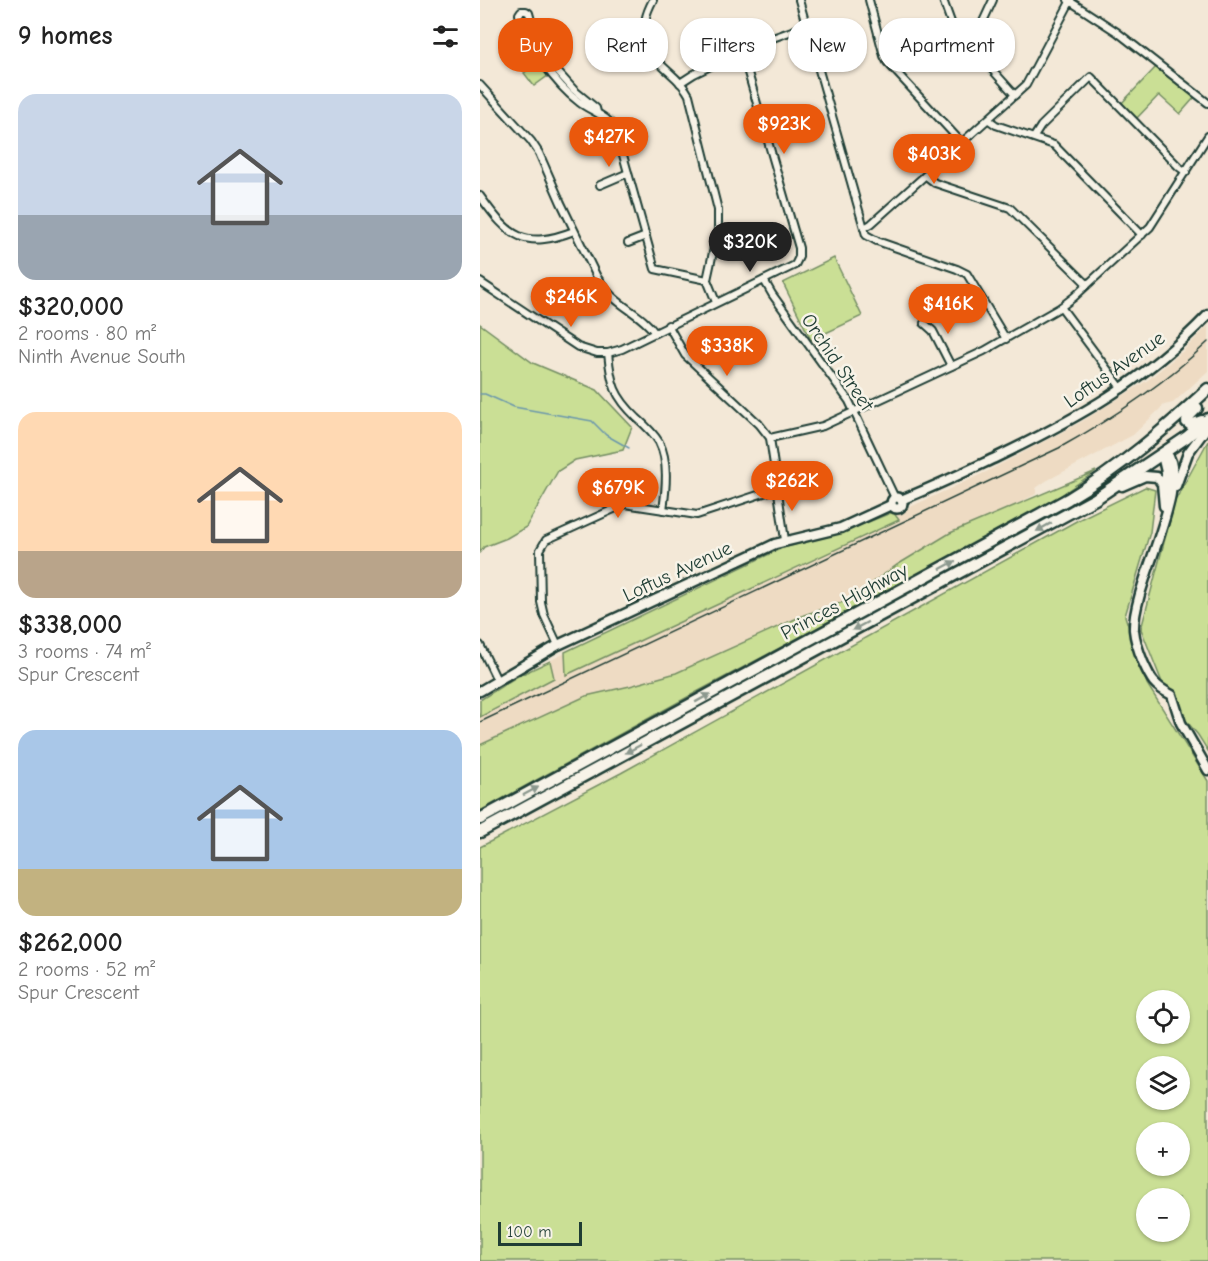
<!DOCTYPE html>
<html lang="en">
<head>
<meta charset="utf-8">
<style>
  :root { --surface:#fff; --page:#f6f6f6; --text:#222; --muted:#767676; --accent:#ea580c }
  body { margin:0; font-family:"Comic Neue",sans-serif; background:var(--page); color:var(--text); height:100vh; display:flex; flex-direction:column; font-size:22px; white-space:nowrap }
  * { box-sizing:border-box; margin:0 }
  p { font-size:20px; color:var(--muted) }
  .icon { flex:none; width:33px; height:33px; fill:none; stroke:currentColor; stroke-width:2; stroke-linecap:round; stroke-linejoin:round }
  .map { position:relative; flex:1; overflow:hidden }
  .sheet { display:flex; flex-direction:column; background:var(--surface); width:480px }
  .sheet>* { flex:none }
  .top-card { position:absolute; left:18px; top:18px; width:570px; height:54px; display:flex; gap:12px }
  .controls { position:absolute; left:656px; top:990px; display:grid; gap:12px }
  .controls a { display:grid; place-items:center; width:54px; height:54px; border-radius:50%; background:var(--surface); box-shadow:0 2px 4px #0004; font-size:30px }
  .scale { position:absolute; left:18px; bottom:15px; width:84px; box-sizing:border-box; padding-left:6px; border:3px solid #1f3d34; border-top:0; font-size:16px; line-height:21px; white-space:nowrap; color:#1f3d34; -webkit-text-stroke:4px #f7f3e8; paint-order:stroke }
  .price { position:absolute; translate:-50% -51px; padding:0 14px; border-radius:21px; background:var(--accent); color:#fff; font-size:20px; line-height:39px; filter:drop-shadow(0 2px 3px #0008) }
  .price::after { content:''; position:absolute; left:50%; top:36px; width:18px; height:14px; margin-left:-9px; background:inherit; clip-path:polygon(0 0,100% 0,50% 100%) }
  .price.current { background:#222; color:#fff }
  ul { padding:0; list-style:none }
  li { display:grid; align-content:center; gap:12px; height:318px; padding:0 18px }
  li span { display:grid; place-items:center; height:186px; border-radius:18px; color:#555 }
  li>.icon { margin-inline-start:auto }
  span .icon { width:108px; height:108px; fill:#fffc; stroke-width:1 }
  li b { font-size:26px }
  h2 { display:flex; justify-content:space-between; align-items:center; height:72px; padding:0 18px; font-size:26px }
  .tag { padding:0 21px; border-radius:24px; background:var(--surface); box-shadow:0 2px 4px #0004; font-size:21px; line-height:54px }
  .tag.current { background:var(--accent); color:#fff }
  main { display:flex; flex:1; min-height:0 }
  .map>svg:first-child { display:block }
  .built { fill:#eedbc3 }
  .green { fill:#cadf95; stroke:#748e64; stroke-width:1.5; fill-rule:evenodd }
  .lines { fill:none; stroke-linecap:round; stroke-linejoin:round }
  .stream { stroke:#6b97ac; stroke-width:1.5 }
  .street-casing { stroke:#1f3d34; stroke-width:10 }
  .secondary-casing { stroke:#1f3d34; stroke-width:13 }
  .highway-casing { stroke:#1f3d34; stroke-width:15 }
  .street { stroke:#f7f3e8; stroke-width:6 }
  .secondary { stroke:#f7f3e8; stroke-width:8 }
  .highway { stroke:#f7f3e8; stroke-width:10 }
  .rail { stroke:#1f3d34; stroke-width:1.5 }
  .oneway { fill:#8b988e }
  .labels { text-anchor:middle; stroke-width:5; stroke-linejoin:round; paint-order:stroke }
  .street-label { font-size:20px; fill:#1f3d34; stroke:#f7f3e8 }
</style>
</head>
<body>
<main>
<section class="sheet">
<h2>9 homes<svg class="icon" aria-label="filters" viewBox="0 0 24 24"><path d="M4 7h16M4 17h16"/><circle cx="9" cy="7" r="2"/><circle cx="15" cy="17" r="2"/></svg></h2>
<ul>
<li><span style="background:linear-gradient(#c9d6e8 65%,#9aa5b1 0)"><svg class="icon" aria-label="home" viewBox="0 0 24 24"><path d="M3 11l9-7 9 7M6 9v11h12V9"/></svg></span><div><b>$320,000</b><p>2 rooms · 80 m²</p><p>Ninth Avenue South</p></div></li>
<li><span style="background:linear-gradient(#ffd9b3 75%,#b9a48a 0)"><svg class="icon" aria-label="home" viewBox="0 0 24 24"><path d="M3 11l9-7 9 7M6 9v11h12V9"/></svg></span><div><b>$338,000</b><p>3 rooms · 74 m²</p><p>Spur Crescent</p></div></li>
<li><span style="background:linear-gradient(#a9c7e8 75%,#c2b280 0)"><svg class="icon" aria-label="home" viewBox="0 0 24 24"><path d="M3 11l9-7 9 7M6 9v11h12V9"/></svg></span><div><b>$262,000</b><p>2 rooms · 52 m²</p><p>Spur Crescent</p></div></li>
</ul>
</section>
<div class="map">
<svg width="728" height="1261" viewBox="0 0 728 1261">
  <rect width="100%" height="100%" fill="#f3e8d7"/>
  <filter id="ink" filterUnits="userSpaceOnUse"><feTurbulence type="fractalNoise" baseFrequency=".0167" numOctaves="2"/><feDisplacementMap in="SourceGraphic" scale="12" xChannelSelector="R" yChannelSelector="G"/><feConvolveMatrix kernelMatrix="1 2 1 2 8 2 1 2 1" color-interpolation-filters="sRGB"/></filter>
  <g filter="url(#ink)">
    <!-- built -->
    <polygon class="built" points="728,326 728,371 693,403 684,405 653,435 566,481 556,488 556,494 537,504 470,533 417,565 369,600 324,615 196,673 150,686 106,696 0,745 0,700 36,677 302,548 361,533 428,508 506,472 603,421 668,380 703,351"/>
    <!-- green -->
    <g class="green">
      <polygon points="59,62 69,75 54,86 44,73"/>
      <polygon points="676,67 714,98 700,114 679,95 656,119 640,105"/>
      <polygon points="354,258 382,316 331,340 303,283"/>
      <polygon points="0,324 53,363 117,390 152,427 143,450 95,460 78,471 46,527 27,538 4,547 0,552"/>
      <polygon points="728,441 728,751 718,735 689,700 661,629 695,501"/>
      <polygon points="616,471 561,509 215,693 0,811 0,745 106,696 150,686 196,673 324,615 369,600 417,565 470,533"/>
      <path d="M665 487 675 490 670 532 645 616 667 684 728 781V1261H0V847L141 773 600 519ZM666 1000H699V1034H666ZM666 1066H699V1100H666ZM666 1132H699V1166H666ZM666 1198H699V1232H666Z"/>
      <polygon points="413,512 419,520 86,675 85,652 302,548 361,533"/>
      <polygon points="70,661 74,678 0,717 0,700 36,677"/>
    </g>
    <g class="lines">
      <!-- stream -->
      <polyline class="stream" points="0,394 5,394 34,407 112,421 126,435 149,448"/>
      <!-- street casing -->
      <g class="street-casing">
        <g id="street">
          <path d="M173 0C165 15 163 24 166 40 172 66 198 73 209 95L238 210V229L227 280 236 302"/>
          <polyline points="319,0 386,235 397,241 477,269 487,274 526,339"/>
          <polyline points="389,0 404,56 407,62 482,143"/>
          <polyline points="463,0 472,25 535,95"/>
          <polyline points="588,0 637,32 728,103"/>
          <polyline points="487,41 500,28 513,0"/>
          <polyline points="200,83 214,74 276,44 326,26"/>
          <path d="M0 85 51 141 59 153 81 203 117 277C122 284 127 292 133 297 147 310 164 317 175 333"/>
          <path d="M117 112 116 108 94 90 76 70 54 31 49 13 46 11H41L39 14C43 41 77 86 99 102 112 112 127 115 136 130L175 269 227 280"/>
          <polyline points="509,120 516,125 574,145 662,235"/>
          <polyline points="554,137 561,126 611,77 699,167 706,172"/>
          <polyline points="446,176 455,183 530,208 607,284"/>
          <polyline points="120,185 148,173"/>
          <path d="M0 196C29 237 44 250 94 231"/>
          <polyline points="384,228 391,224 546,85 591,0"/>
          <polyline points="148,243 166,236"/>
          <polyline points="284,280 292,294 369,401 415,498"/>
          <polyline points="0,282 98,347 117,353 128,353 142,349 315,265 319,257 319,248 262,52"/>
          <polyline points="581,307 642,389"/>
          <polyline points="444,323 453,331 471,366"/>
          <polyline points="188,325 205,355 279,424 290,438 305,540"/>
          <path d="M128 353C131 384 134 396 157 418 165 425 173 432 179 442 189 461 186 489 183 510"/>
          <polyline points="290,438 343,426 504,351 581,307 594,297 670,227 728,136"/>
          <polyline points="0,645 17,680"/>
          <polyline points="78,645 64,615 61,602 60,550 66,540 145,504 217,515 296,489"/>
        </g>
      </g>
      <!-- secondary casing -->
      <g class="secondary-casing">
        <g id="secondary">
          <path d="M686 452C713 484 652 585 654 630 655 641 659 652 663 662 671 680 674 686 692 695L701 723 728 770"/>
          <polyline points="682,455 686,472 686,490"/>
          <polyline points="642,486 665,476 677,477 682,484 684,506"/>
          <polyline points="696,486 708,453 728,426"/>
          <circle cx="417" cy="503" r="5.5"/>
          <path d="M421 500C454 487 485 472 517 457 598 418 665 381 728 315"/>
          <polyline points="0,691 78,645 295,544 361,528 411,505"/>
        </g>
      </g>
      <!-- highway casing -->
      <g class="highway-casing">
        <g id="highway">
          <polyline points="717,408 708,417 707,422 711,425 722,421"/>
          <path d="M0 819 588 499C640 468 684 430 728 389"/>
          <polyline points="0,832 615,499 707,437 728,419"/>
        </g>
      </g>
      <!-- street -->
      <use href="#street" class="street"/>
      <!-- secondary -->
      <use href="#secondary" class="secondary"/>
      <!-- highway -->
      <use href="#highway" class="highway"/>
      <!-- rail -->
      <path class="rail" d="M0 722 579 448C633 418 683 385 728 342"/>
    </g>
    <!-- one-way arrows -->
    <defs><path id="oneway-solid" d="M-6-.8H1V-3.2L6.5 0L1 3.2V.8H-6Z" transform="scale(1.5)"/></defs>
    <g class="oneway">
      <use href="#oneway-solid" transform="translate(564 527) rotate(151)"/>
      <use href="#oneway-solid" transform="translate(468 565) rotate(-28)"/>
      <use href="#oneway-solid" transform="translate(380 626) rotate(152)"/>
      <use href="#oneway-solid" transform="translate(223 698) rotate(-29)"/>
      <use href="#oneway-solid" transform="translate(153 749) rotate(152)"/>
      <use href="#oneway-solid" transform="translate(51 791) rotate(-28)"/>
    </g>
  </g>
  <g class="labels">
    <!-- street labels -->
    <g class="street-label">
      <text transform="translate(358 362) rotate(56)" y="7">Orchid Street</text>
      <text transform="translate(634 369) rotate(-35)" y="7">Loftus Avenue</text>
      <text transform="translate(197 571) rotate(-25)" y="7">Loftus Avenue</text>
      <text transform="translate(364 601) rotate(-28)" y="7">Princes Highway</text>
    </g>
  </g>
</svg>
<div class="controls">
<a><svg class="icon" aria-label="locate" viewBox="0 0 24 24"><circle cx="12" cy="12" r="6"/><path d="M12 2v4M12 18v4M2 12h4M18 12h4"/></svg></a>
<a><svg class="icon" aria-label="layers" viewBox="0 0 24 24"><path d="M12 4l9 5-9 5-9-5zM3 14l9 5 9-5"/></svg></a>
<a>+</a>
<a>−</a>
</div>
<div class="scale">100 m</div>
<b class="price" style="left:304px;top:155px">$923K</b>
<b class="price" style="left:129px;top:168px">$427K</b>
<b class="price" style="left:454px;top:185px">$403K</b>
<b class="price current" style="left:270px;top:273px">$320K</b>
<b class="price" style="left:91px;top:328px">$246K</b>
<b class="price" style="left:468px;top:335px">$416K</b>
<b class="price" style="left:247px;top:377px">$338K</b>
<b class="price" style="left:312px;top:512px">$262K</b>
<b class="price" style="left:138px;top:519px">$679K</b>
<div class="top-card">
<a class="tag current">Buy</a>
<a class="tag">Rent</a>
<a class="tag">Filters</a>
<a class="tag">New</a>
<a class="tag">Apartment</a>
</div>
</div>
</main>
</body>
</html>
